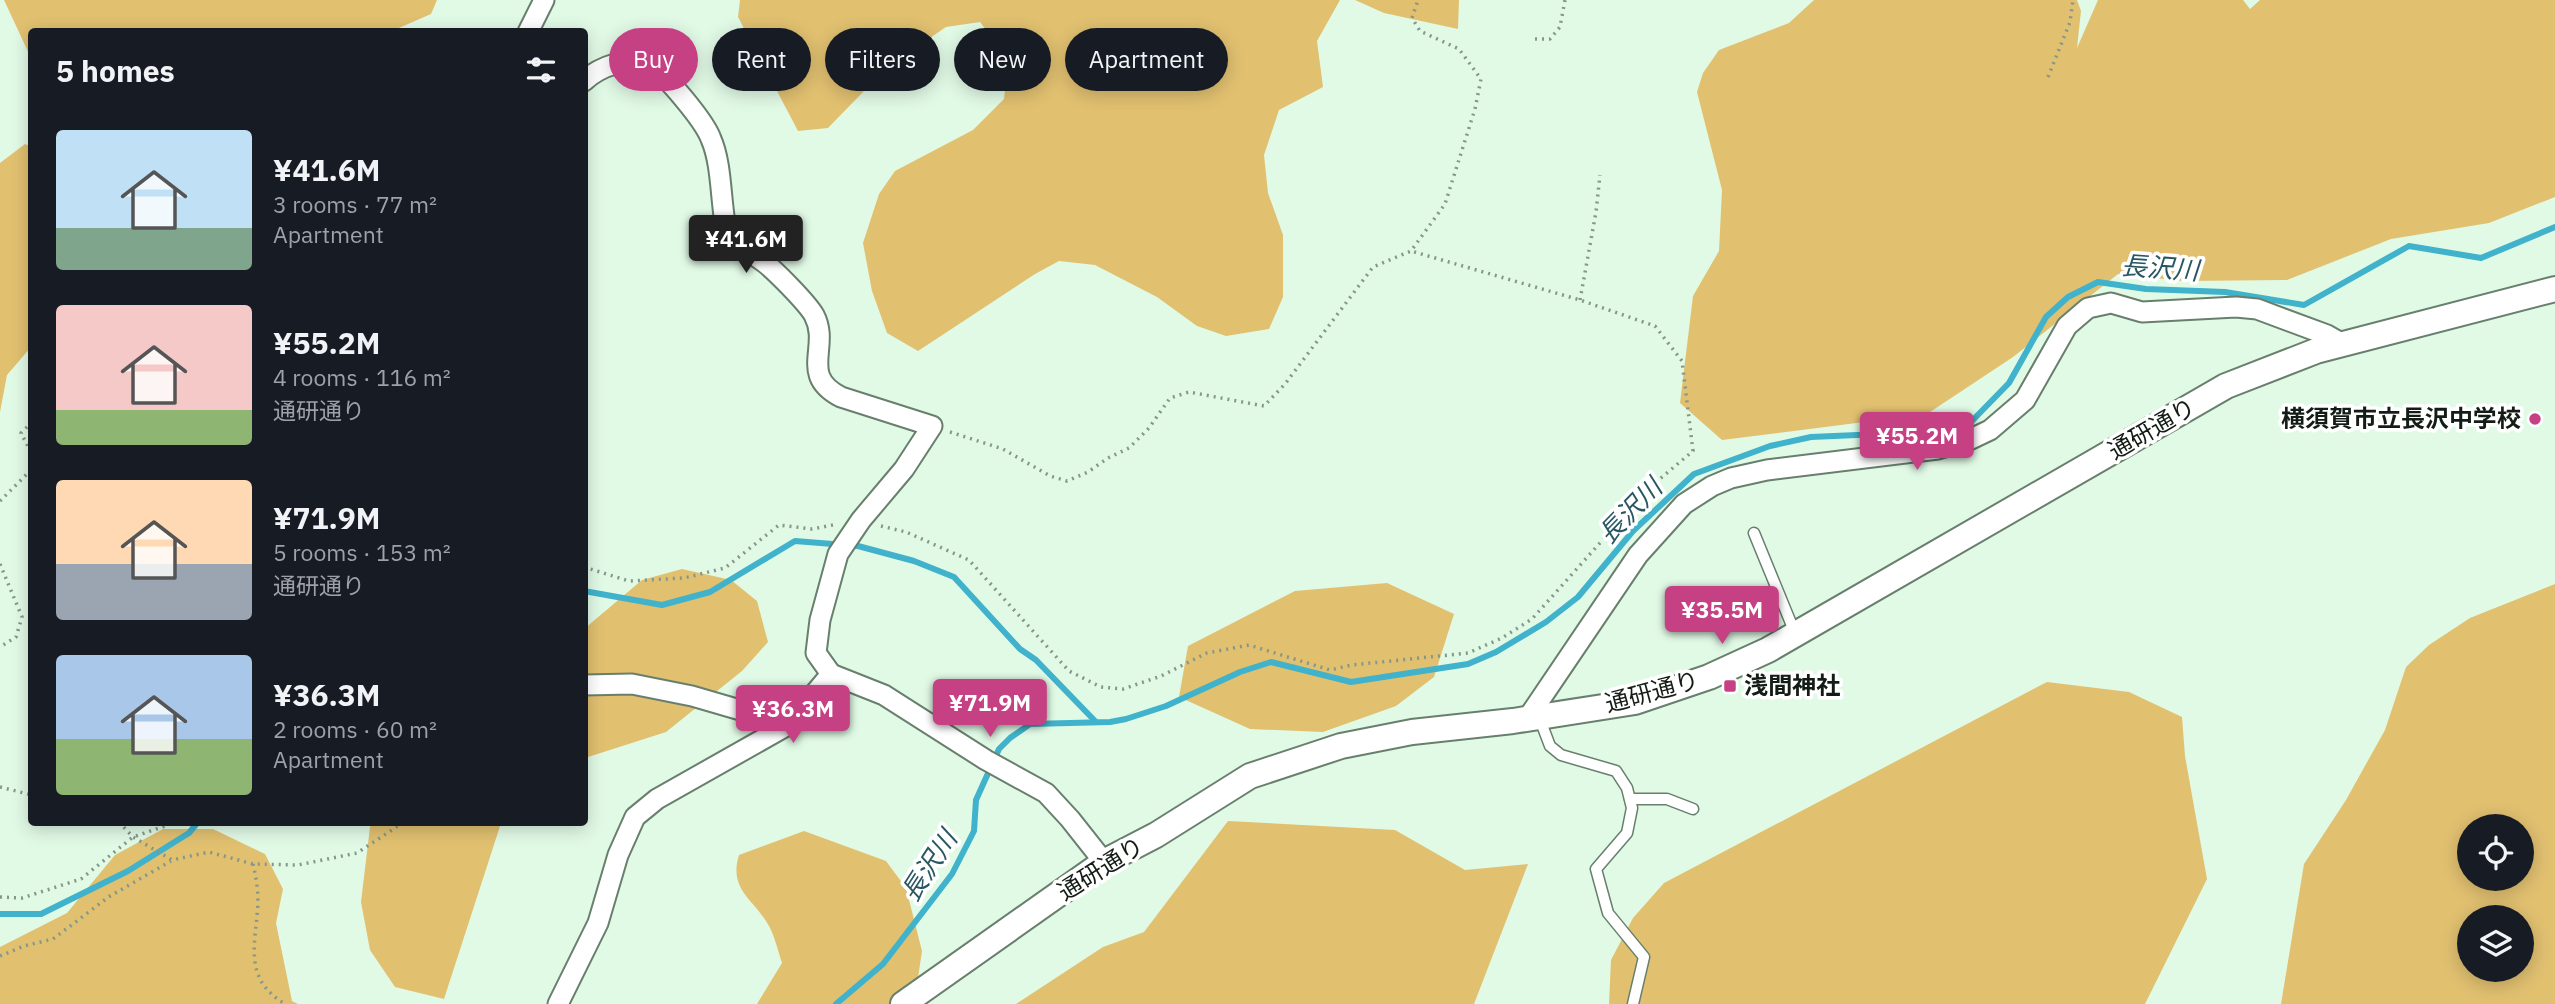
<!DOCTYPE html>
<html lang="en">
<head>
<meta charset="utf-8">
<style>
  :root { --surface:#171b24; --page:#20242c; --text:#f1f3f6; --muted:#9ea1a6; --accent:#c64184 }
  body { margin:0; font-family:"IBM Plex Sans","Noto Sans JP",sans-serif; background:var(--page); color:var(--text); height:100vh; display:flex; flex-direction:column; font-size:26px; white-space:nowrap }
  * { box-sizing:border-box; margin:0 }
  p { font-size:23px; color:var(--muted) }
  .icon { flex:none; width:38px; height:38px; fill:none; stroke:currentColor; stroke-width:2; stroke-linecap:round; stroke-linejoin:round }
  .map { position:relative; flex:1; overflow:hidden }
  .side { position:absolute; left:28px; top:28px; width:560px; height:798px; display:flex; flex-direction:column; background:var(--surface); border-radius:7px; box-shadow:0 4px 18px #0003 }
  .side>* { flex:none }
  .banner { position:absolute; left:609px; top:28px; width:665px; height:63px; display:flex; gap:14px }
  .controls { position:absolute; left:2457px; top:814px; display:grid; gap:14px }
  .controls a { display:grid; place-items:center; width:77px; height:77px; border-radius:50%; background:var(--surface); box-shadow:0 4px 18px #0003; font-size:35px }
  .price { position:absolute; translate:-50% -60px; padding:0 16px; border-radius:7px; background:var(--accent); color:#fff; font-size:23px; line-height:46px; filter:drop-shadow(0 2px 4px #0008) }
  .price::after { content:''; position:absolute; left:50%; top:42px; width:21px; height:16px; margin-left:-10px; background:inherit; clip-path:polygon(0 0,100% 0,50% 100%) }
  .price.active { background:#222; color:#fff }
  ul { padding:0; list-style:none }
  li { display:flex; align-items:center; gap:21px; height:175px; padding:0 28px }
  li span { display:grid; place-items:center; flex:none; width:196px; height:140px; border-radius:7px; color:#555 }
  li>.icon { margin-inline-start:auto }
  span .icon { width:84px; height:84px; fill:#fffc; stroke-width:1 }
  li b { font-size:30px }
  h2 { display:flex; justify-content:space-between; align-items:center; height:84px; padding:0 28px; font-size:30px }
  .chip { padding:0 24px; border-radius:32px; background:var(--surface); box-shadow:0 4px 18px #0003; font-size:24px; line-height:63px }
  .chip.active { background:var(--accent); color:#fff }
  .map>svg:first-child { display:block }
  .forest { fill:#e1c070; fill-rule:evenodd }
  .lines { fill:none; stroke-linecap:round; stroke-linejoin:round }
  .stream { stroke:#40b2cb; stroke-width:6 }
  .service-casing { stroke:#687f6d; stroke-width:13 }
  .minor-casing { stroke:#687f6d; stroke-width:23 }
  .tertiary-casing { stroke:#687f6d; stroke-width:28 }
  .path { stroke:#859789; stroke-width:3.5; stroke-dasharray:2 5; stroke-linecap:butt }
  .service { stroke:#fff; stroke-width:10 }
  .minor { stroke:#fff; stroke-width:19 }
  .tertiary { stroke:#fff; stroke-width:24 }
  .poi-dot { fill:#c64184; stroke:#fff; stroke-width:2.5 }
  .labels { text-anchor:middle; stroke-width:7; stroke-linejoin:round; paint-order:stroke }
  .poi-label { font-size:24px; font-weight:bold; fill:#131c15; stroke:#fff; text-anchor:end }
  .street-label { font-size:24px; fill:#131c15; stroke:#fff }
  .water-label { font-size:26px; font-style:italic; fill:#285762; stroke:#fff }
</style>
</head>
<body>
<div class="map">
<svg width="2555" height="1004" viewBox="0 0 2555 1004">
  <rect width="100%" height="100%" fill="#e1fae6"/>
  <!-- forest -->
  <g class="forest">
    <polygon points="4,0 437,0 431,14 392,31 32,32 31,58"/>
    <polygon points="740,0 1340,0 1317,41 1323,87 1279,110 1264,155 1268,193 1283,235 1283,297 1269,329 1226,336 1197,326 1157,297 1095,265 1059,261 1035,274 918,351 887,333 872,291 863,243 879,194 895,171 973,130 1004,99 1008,59 980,22 946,27 905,55 864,91 828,128 798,131 738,17"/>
    <polygon points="1355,0 1459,0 1458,29 1384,13"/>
    <polygon points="1814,0 2077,0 2081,11 2077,48 2098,0 2243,0 2250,9 2260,0 2555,0 2555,197 2489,223 2391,239 2287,280 2183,281 2118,274 2013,357 1927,414 1722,440 1680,403 1693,296 1719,251 1722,190 1697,92 1703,73 1719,50 1789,23"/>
    <polygon points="25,144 32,147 31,347 7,375 0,412 0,163"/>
    <polygon points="682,569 731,580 757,601 768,642 742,671 666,732 585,758 584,629 642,580"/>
    <polygon points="1387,583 1454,614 1434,677 1396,706 1323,732 1250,729 1179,697 1188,646 1295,591"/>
    <path d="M2555 584V1004H2281L2304 864 2346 800 2385 730 2406 667 2429 645 2470 618ZM2469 826H2522V878H2469ZM2469 917H2522V970H2469Z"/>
    <polygon points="2047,682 2129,692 2182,717 2185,756 2207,879 2145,1004 1609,1004 1611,960 1633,918 1664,883"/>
    <polygon points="1228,821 1395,830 1465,870 1528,864 1474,1004 1016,1004 1103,947 1144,932"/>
    <polygon points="373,823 501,823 444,999 395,987 370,950 361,902 370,827"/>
    <polygon points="163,829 213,829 265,854 283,889 276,923 292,1001 298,1004 0,1004 0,947 67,913 115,855"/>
    <path d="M804 831 886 861 906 888 922 951 915 998 911 1004H757L782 963C778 951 775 937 769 926 755 900 728 890 739 855Z"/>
  </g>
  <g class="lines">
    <!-- stream -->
    <g class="stream">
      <polyline points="584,591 662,605 710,592 795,541 858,546 914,561 954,577 1020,649 1036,660 1095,721"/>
      <polyline points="0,914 41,914 128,871 189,833 198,822"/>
      <polyline points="836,1004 883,964 952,874 974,831 976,800 999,749 1010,738 1030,724 1110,722 1126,719 1166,706 1240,672 1271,662 1351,682 1468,664 1496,652 1546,622 1578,597 1633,531 1694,474 1770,446 1811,437 1926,432 1969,424 2009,383 2046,317 2068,297 2098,282 2146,289 2225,292 2304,305 2409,246 2481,258 2555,227"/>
    </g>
    <!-- service casing -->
    <g class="service-casing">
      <g id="service">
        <polyline points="1754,533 1795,633"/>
        <polyline points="1539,717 1550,746 1561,755 1616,771 1627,788 1632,808 1627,833 1596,869 1608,913 1644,957 1633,1004"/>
        <polyline points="1630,799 1667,799 1693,809"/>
      </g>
    </g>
    <!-- minor casing -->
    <g class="minor-casing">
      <g id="minor">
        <polyline points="528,32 544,0"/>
        <polyline points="831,674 884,695 986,760 1046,793 1070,819 1104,862"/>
        <polyline points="584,685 632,684 692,696 747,712 795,715"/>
        <polyline points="1527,719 1638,555 1684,504 1712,486 1731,478 1767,470 1938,449 1969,440 1990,430 2025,400 2067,326 2088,308 2111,303 2142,312 2236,307 2257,309 2327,335 2343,344"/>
        <path d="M558 1004 598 923 618 855 635 817 657 799 788 725 831 674 816 653 820 620 838 554 861 520 904 469 932 426 841 397C798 375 831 347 814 315 807 303 773 268 761 260 750 252 738 247 728 239 720 208 723 166 711 139 705 122 665 73 649 65 629 56 600 66 584 81"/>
      </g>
    </g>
    <!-- tertiary casing -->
    <g class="tertiary-casing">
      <polyline id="tertiary" points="903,1004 1104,862 1156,835 1250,776 1341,746 1412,732 1513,721 1635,702 1709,677 1768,650 2226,386 2316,351 2555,289"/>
    </g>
    <!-- path -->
    <g class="path">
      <polyline points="1535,39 1550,39 1560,27 1565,0"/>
      <polyline points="2048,77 2070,22 2073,0"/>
      <polyline points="1580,300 1596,212 1600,175"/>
      <polyline points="32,422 21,433 32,454"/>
      <polyline points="950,432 1003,449 1050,476 1067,481 1088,472 1108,458 1129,448 1149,428 1170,398 1189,392 1264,406 1285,384 1373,267 1411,251 1445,204 1475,109 1481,79 1459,49 1420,31 1412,18 1418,0"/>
      <polyline points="0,501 32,469"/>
      <polyline points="881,526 906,532 969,560 1069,671 1101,687 1123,689 1161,676 1207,653 1249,645 1330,670 1352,665 1468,653 1502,638 1532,619 1649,488 1693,451 1682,361 1655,326 1580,300 1411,251"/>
      <polyline points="0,564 22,617 16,637 0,647"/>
      <polyline points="584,567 629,581 684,578 725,568 779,525 812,529 833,525"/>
      <polyline points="0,787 32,795"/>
      <polyline points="119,822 133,837 172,860 209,852 253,864 298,865 357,853 404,822"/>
      <path d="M253 864C256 876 258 889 258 902 256 944 242 978 285 1004"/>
      <polyline points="0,897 22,898 81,879 133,837 165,826 168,822"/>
      <polyline points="0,956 24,946 53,939 110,896 171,861"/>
    </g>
    <!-- service -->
    <use href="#service" class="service"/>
    <!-- minor -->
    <use href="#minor" class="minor"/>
    <!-- tertiary -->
    <use href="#tertiary" class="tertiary"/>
  </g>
  <!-- markers -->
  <g class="poi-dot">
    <circle cx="2535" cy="419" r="7"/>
    <rect x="1723" y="679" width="14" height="14" rx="3.5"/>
  </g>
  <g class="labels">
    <!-- poi labels -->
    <g class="poi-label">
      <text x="2521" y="427">横須賀市立長沢中学校</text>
      <text x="1744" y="694" text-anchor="start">浅間神社</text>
    </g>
    <!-- street labels -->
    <g class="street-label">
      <text transform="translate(2152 429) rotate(-30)" y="8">通研通り</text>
      <text transform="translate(1652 692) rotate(-15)" y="8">通研通り</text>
      <text transform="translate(1101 869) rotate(-32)" y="8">通研通り</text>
    </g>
    <!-- water labels -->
    <g class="water-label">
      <text transform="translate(2160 268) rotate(4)" y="9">長沢川</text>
      <text transform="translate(1630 511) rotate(-46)" y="9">長沢川</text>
      <text transform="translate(929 866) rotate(-57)" y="9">長沢川</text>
    </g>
  </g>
</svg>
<div class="controls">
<a><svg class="icon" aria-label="locate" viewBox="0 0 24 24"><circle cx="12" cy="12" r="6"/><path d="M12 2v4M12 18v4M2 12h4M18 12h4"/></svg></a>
<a><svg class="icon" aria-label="layers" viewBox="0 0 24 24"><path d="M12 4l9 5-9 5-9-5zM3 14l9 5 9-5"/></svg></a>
</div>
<b class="price active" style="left:746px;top:275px">¥41.6M</b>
<b class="price" style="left:1917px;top:472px">¥55.2M</b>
<b class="price" style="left:1722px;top:646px">¥35.5M</b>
<b class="price" style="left:990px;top:739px">¥71.9M</b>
<b class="price" style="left:793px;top:745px">¥36.3M</b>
<div class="banner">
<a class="chip active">Buy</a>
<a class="chip">Rent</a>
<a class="chip">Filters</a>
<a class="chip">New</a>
<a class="chip">Apartment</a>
</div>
<section class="side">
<h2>5 homes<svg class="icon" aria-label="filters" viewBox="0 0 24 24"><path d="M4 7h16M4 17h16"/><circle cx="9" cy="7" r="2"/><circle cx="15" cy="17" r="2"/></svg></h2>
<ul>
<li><span style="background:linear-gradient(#bfe0f5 70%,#7fa58c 0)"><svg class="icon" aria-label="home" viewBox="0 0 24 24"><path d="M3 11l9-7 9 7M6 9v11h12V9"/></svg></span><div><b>¥41.6M</b><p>3 rooms · 77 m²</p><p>Apartment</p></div></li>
<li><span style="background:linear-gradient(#f6c9c9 75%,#8fb573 0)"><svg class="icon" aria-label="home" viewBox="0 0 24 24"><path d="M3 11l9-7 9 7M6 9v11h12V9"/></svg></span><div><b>¥55.2M</b><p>4 rooms · 116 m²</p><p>通研通り</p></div></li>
<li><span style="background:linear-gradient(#ffd9b3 60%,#9aa5b1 0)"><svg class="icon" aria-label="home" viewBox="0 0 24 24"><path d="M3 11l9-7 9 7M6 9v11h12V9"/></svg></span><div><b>¥71.9M</b><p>5 rooms · 153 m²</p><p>通研通り</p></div></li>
<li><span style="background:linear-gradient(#a9c7e8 60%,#8fb573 0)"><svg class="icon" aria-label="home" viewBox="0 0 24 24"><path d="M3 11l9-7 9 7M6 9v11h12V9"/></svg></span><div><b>¥36.3M</b><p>2 rooms · 60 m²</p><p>Apartment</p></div></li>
</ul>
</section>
</div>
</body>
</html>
